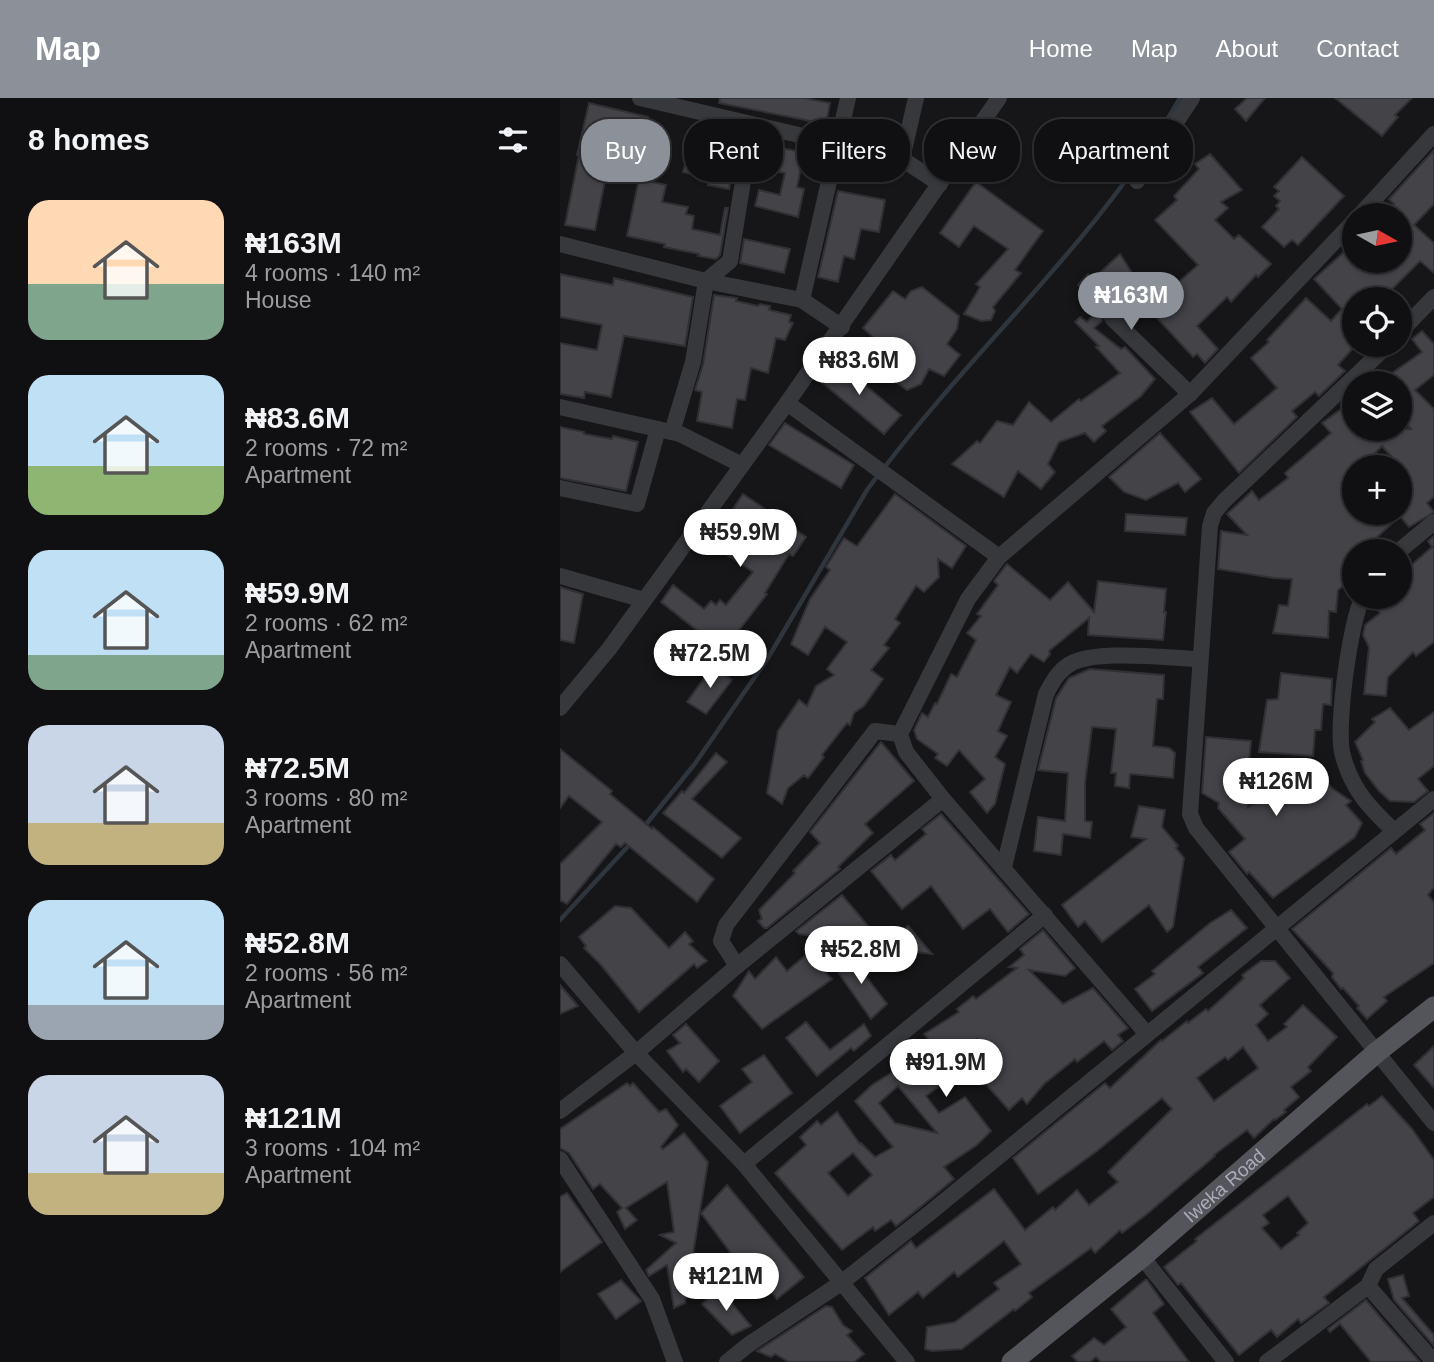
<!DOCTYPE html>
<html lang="en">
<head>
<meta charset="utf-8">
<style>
  :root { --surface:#101012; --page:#1e1e20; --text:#f1f3f6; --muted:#9c9d9f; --line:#303032; --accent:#8c9099 }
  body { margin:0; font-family:Helvetica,sans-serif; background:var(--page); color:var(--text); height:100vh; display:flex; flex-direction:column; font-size:26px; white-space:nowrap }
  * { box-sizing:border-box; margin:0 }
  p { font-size:23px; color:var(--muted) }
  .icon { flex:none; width:38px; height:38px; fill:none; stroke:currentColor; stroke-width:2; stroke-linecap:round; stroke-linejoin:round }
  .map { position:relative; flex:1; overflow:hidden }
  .details { display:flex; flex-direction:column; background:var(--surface); width:560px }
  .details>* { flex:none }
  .guide { position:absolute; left:21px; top:21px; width:665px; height:63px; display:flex; gap:14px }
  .needle { width:46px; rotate:99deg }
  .controls { position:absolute; left:782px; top:105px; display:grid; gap:14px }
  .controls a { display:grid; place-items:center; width:70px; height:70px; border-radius:50%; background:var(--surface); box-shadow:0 2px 5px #0004,0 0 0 2px var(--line); font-size:35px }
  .price { position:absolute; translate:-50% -60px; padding:0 16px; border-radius:24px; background:#fff; color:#222; font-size:23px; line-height:46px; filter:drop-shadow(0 2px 4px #0008) }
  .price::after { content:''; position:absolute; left:50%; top:42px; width:21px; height:16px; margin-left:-10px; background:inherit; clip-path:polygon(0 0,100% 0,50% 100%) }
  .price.current { background:var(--accent); color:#fff }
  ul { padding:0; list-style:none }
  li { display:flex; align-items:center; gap:21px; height:175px; padding:0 28px }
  li span { display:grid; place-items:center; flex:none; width:196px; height:140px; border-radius:21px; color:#555 }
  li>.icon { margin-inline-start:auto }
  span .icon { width:84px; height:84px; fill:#fffc; stroke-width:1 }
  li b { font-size:30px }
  h2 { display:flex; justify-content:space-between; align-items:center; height:84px; padding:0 28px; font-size:30px }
  .tag { padding:0 24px; border-radius:28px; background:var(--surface); box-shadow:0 2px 5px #0004,0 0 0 2px var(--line); font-size:24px; line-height:63px }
  .tag.current { background:var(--accent); color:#fff }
  header { display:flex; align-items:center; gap:42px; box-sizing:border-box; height:98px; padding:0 35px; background:var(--accent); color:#fff }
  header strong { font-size:33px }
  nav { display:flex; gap:38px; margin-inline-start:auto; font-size:24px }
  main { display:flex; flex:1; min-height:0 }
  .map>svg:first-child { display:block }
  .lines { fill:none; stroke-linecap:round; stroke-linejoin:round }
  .stream { stroke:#2f353d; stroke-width:4.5 }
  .building { fill:#434348; stroke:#313034; stroke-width:2; fill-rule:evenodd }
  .minor { stroke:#37383c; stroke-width:16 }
  .major { stroke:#54545b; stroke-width:21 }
  .labels { text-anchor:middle; stroke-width:5; stroke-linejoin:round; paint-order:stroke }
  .street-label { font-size:19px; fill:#a9acb7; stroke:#111113 }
</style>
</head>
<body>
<header>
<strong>Map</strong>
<nav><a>Home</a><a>Map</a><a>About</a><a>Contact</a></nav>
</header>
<main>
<section class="details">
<h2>8 homes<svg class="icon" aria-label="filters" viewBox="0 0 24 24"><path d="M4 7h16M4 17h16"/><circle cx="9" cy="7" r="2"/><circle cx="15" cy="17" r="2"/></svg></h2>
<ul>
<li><span style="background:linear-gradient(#ffd9b3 60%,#7fa58c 0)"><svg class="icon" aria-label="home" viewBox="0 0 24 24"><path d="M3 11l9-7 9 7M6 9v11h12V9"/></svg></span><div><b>₦163M</b><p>4 rooms · 140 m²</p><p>House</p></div></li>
<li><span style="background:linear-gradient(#bfe0f5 65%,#8fb573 0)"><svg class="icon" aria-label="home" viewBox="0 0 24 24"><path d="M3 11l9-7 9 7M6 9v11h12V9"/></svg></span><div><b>₦83.6M</b><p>2 rooms · 72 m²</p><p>Apartment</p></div></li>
<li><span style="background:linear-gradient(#bfe0f5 75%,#7fa58c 0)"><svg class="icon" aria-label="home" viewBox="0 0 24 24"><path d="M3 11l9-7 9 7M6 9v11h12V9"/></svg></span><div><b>₦59.9M</b><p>2 rooms · 62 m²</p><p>Apartment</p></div></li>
<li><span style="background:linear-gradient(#c9d6e8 70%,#c2b280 0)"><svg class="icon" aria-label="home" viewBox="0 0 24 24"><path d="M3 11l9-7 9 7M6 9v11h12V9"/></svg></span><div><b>₦72.5M</b><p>3 rooms · 80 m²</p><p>Apartment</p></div></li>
<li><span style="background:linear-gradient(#bfe0f5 75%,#9aa5b1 0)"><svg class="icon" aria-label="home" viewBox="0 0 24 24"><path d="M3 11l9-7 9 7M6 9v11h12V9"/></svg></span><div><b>₦52.8M</b><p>2 rooms · 56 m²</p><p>Apartment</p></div></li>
<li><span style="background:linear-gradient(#c9d6e8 70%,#c2b280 0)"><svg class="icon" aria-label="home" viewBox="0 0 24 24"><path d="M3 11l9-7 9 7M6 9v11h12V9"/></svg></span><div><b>₦121M</b><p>3 rooms · 104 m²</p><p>Apartment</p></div></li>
</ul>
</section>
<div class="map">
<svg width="874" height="1264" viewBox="0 0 874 1264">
  <rect width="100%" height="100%" fill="#161618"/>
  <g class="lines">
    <!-- stream -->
    <g class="stream">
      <path d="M324 370C419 245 541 138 620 0"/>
      <polyline points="83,730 134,667 208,560 307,392 318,377"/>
      <polyline points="0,822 71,745"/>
    </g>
  </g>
  <!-- building -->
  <g class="building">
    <polygon points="160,0 244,0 270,5 266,26 159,5"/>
    <polygon points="687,0 705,0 686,23 675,11"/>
    <polygon points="775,0 852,0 835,17 838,19 822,38"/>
    <polygon points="29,5 88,19 78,69 49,63 35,132 5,127 19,57 17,57"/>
    <polygon points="135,31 153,37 154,39 244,54 237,89 244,91 238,119 195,108 199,92 220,97 225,75 195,69 191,63 182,61 174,65 169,91 148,87 149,84 139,81 139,78 123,74"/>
    <polygon points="874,52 874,106 854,127 874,145 874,175 860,163 832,191 842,201 794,201 794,249 778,267 785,273 759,298 755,294 732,313 737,319 679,375 630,314 652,300 674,326 717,290 691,260 709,244 707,242 746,200 771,223 782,211 754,181 794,145 794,163 840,163 840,117 823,117 834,106 829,101"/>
    <polygon points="650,56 682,92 661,104 668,110 655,122 674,141 679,137 711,166 698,179 696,177 671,204 667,199 637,228 658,251 645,265 637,256 633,259 597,220 598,219 588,206 573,193 575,190 555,210 545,212 542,223 534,230 561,251 565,249 595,281 581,298 542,328 546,333 534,344 525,335 499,344 488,366 495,374 481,391 458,373 444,399 392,366 417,343 420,345 437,323 453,327 469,304 491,324 519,301 521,303 560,275 536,249 539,248 515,224 520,219 527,224 540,210 518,187 528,176 532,182 560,156 579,186 586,185 606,195 638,167 595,122 617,102 614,98 639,71 635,66"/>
    <polygon points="742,59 784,98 738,147 732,142 724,149 702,129 719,111 716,108 720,103 714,98 719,93 714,89"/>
    <polygon points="79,81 106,87 102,104 128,109 126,116 134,118 132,131 160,137 165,110 168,110 160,157 156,161 138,158 139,156 104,149 105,146 67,138"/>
    <polygon points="416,84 483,133 455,172 461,175 433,209 435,213 431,222 421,223 404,216 420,189 416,186 448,151 414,128 399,149 380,135"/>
    <polygon points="278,93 325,102 319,134 301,131 294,161 284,158 278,184 258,179"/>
    <polygon points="184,141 230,151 224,175 180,165"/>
    <polygon points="0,176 53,187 54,180 133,199 125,248 64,238 51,299 25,294 24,300 0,296 0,245 37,252 42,227 0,219"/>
    <polygon points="362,189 399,218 397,231 387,246 400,257 384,278 369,271 361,286 347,292 308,263 308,255 317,243 303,230 333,193 345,201 351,193"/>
    <polygon points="154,197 177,200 176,203 198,208 200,206 210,208 209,212 231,217 229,224 233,225 225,242 216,240 208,275 191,270 185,302 177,301 172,330 137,323 142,294 135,292 143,266"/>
    <path d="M862 233 874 246V277L855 292 874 311V399L867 405 874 414 849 429 840 418 802 453H794V480L778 492 776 514 769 513 768 540 713 535 719 507 728 508 732 481 713 480 658 471 661 433 687 437 667 416 692 393 699 402 728 380 725 375 771 335 762 325 794 302V331H851L840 319V285H818L862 254 852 241ZM822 348 840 368V415H794V369H801Z"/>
    <polygon points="274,261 341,317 324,336 259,282"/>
    <polygon points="225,325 294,367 281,390 209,347"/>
    <polygon points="0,329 24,334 24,336 52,341 53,338 78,344 66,393 0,380"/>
    <polygon points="600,335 641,381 625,394 618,385 586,402 564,394 549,379"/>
    <polygon points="183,396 246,439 233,458 229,456 205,495 207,496 163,553 101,504 113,487 144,511 151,503 156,507 160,502 166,507 193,474 142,440 155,423 162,427"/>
    <polygon points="335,396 406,448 392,470 378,461 379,479 364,494 356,488 335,521 340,525 324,547 329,550 311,572 323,581 304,608 294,615 290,627 287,625 262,657 264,659 248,680 244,677 228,690 222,706 207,695 218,633 239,602 247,608 256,588 274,577 267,571 287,544 265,529 248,557 231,546 250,501 270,472 266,469 284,440 297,448"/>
    <polygon points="566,416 627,420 625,437 565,433"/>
    <polygon points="874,438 874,544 856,558 853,554 828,579 826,598 804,596 809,549 803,537 805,527 820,515 812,505 813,499 840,499 840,477 872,449 868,443"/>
    <polygon points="447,466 490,502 508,484 534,514 538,483 606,491 604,514 606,514 603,542 528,537 529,520 489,553 490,556 484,564 471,556 457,575 450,569 436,597 451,604 438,633 447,638 435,659 445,666 435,706 427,715 410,694 425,681 399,652 387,668 375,660 378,656 357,641 354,632 362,615 368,619 375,605 377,606 391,576 397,579 416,542 407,535 421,518 417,516 438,487 434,483"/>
    <polygon points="0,489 23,496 14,545 0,542"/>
    <polygon points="153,568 172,582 146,616 127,604"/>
    <polygon points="530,571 604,577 603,601 597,601 593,648 609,650 615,655 613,680 570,676 569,690 555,688 556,675 551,675 556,631 532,629 525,685 525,723 532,724 530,740 503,736 501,757 474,753 478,719 505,723 508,675 478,672 496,600 509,580"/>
    <polygon points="721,575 772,581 771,607 763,606 761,632 755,632 753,658 699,654 707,602 718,601"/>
    <polygon points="830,610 849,632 874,614 874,668 858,681 868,693 854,704 830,703 819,693 805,675 801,663 803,662 795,644 815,624 812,621"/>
    <polygon points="646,639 691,643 688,675 692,675 688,709 738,678 762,679 773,691 791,703 786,707 802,725 795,739 713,800 689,774 687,776 669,754 685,741 658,710 659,705 642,695"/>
    <polygon points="321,644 354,683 305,726 313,735 278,769 280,771 207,830 204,830 198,823 202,821 199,812 235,775 233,773 260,745 250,734"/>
    <polygon points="0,651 52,693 50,696 92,731 93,729 154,781 137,804 65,745 61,749 56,746 7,806 0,802 0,766 42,724 9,698 0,710"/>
    <polygon points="156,655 167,664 132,701 181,740 162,760 103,715 122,693 124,695"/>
    <polygon points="579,708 605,712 602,729 618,748 616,750 624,760 613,829 607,834 589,807 542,844 525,823 518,829 502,807 586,741 571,739"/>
    <polygon points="874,715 874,789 868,797 874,804 874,865 824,899 827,903 807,921 797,910 799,908 783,890 781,891 772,879 773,875 732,831 831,750 836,756 865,732 860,726"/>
    <polygon points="381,716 469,816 448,834 430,811 403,831 371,788 342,811 311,773 331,757 335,762 366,736 362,731"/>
    <polygon points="282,797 308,828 291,843 239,836 236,833"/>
    <polygon points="55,808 71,810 109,850 125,834 133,843 129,846 147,863 137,870 134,866 79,914 41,867 24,850 26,848 19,839"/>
    <polygon points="671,812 687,830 638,869 643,875 592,913 575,891 595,876 592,873 650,825"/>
    <polygon points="348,828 372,856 334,851 329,845"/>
    <path d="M483 832 515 870 505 878 469 872 503 906 533 890 568 930 558 937 563 943 552 952 544 943 517 964 515 961 484 986 467 1006 462 1000 449 1012 422 982 441 970 426 948 423 950 417 941 406 965 390 975 393 978 366 998 379 1015 405 999 431 1033 417 1047 384 1069 394 1081 364 1106 336 1128 331 1122 315 1133 313 1129 282 1152 215 1075 246 1047 240 1039 257 1023 261 1027 277 1014 300 1046 301 1045 315 1059 333 1049 295 1003 312 987 374 948 364 936 399 914 397 911 413 898 416 901 457 870 449 869 464 857 460 851ZM338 988 377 1035 335 1025 319 1005ZM293 1055 312 1077 288 1098 268 1075Z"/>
    <polygon points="247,856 272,881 202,931 173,898 189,873 195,881 216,859 227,873"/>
    <polygon points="293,856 303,864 298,868 327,906 311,921 275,870"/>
    <path d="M701 863H715L730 880 700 907 708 916 696 927 708 943 727 929 724 926 743 907 777 939 748 969 751 973 731 989 739 999 724 1012 726 1014 715 1022 714 1021 694 1040 687 1032 654 1057 655 1058 587 1116 562 1135 560 1132 535 1155 531 1150 501 1172 469 1195 472 1199 455 1213 454 1211 402 1251 372 1253 365 1251 367 1229 395 1224 439 1191 434 1185 461 1166 444 1143 398 1179 394 1174 363 1200 358 1194 329 1217 305 1180 351 1143 356 1150 434 1091 465 1132 493 1109 495 1112 517 1092 529 1107 558 1084 548 1074 612 1011 602 1000 537 1053 478 1096 453 1060 545 985 550 990 601 942 602 943 627 923 628 925 646 911 648 913 684 880 682 877ZM683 949 698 970 654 1003 637 980 665 959 668 962Z"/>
    <polygon points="0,887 18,908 0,916"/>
    <polygon points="246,924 270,952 304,926 311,938 294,953 291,950 257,978 226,940"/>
    <polygon points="126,926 159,963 139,984 126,971 123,974 107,953 120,945 113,937"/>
    <polygon points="874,948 874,990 854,967"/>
    <polygon points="204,957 232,995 180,1035 160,1008 192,984 182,971"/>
    <polygon points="67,985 70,988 73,985 99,1014 106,1011 118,1027 101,1049 103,1051 124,1035 148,1064 125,1205 114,1210 107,1167 89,1178 86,1172 116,1145 100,1137 114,1134 107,1084 66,1110 77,1122 65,1131 57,1114 62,1110 40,1086 33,1091 9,1055 0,1050 0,1031"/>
    <path d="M822 998 852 1031 874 1062V1099L853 1115 859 1123 764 1199 769 1205 741 1225 738 1221 717 1239 711 1232 679 1257 621 1185 618 1187 604 1169 637 1143 635 1141 807 1006 809 1008ZM728 1098 748 1125 737 1135 739 1137 721 1151 702 1130 709 1125 703 1117Z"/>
    <polygon points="167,1087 244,1179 217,1201 182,1157 176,1162 141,1115"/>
    <polygon points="7,1095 42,1144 0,1174 0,1099"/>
    <polygon points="843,1177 849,1198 842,1200 874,1237 874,1248 834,1202 828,1181"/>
    <polygon points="61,1182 81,1203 56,1221 38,1196"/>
    <polygon points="585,1182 587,1182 604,1206 593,1215 629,1264 541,1264 536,1259 530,1264 518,1264 512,1258 534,1240 544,1247 566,1229 551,1211"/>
    <polygon points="159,1190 191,1228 172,1237 142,1206"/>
    <polygon points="806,1202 821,1220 860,1264 811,1264 780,1226 770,1234 768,1231"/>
    <polygon points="266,1208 272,1209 283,1227 292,1233 287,1237 304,1256 294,1264 229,1264 215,1256 211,1259 197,1253"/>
  </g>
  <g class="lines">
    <!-- minor -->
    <g class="minor">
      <polyline points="80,0 342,61 380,86"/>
      <polyline points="342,61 356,0"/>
      <polyline points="577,83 632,0"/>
      <polyline points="800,117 874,36"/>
      <polyline points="0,146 146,183 242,202 282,229"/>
      <polyline points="242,202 288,0"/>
      <polyline points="552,220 630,296"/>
      <polyline points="840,234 874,199"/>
      <polyline points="828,247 664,403 654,415 650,428 630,716 636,730 874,1025"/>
      <polyline points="227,305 439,459"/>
      <polyline points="0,309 120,336 182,367"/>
      <polyline points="112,334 133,264 146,183 170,163 185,71"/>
      <polyline points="0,390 77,406 98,331"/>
      <polyline points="839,453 874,424"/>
      <polyline points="0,478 84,502"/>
      <path d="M803 499C790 522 775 634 783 658 792 692 810 710 834 733"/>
      <polyline points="0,610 49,551 227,305 439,0"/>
      <path d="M444 769 486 596C492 585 498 573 510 566 535 551 608 560 640 561"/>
      <polyline points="0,866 76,955 184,1066 347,1264"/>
      <polyline points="177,868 161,843 166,827 315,633 340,636"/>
      <polyline points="587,936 383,701 346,654 340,636 408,501 439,459 630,296 794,123"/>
      <polyline points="0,1013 76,955 177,868 383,701"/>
      <polyline points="0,1061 92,1201 115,1264"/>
      <polyline points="184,1066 485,817"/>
      <polyline points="582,1159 666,1264"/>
      <polyline points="808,1188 874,1264"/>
      <polyline points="167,1264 188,1247 281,1185 371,1114 874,701"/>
      <polyline points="707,1264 808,1188 816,1171 874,1125"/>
    </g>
    <!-- major -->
    <path class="major" id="s1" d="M452 1264 582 1159 817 954 874 909"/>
  </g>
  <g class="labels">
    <!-- street labels -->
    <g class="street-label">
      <text dy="7" stroke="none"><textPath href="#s1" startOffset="276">Iweka Road</textPath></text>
    </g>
  </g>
</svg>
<div class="controls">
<a><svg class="needle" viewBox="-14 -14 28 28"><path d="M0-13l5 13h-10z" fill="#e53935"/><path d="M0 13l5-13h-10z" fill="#9c9d9f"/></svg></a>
<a><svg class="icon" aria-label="locate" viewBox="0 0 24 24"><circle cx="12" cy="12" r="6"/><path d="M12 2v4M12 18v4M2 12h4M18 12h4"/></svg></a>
<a><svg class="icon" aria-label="layers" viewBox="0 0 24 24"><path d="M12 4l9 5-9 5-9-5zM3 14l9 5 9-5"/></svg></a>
<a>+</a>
<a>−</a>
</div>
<b class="price current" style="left:571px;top:234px">₦163M</b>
<b class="price" style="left:299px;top:299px">₦83.6M</b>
<b class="price" style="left:180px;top:471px">₦59.9M</b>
<b class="price" style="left:150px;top:592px">₦72.5M</b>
<b class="price" style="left:716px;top:720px">₦126M</b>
<b class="price" style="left:301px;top:888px">₦52.8M</b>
<b class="price" style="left:386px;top:1001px">₦91.9M</b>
<b class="price" style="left:166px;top:1215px">₦121M</b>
<div class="guide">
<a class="tag current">Buy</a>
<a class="tag">Rent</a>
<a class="tag">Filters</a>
<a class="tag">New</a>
<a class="tag">Apartment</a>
</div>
</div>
</main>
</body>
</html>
